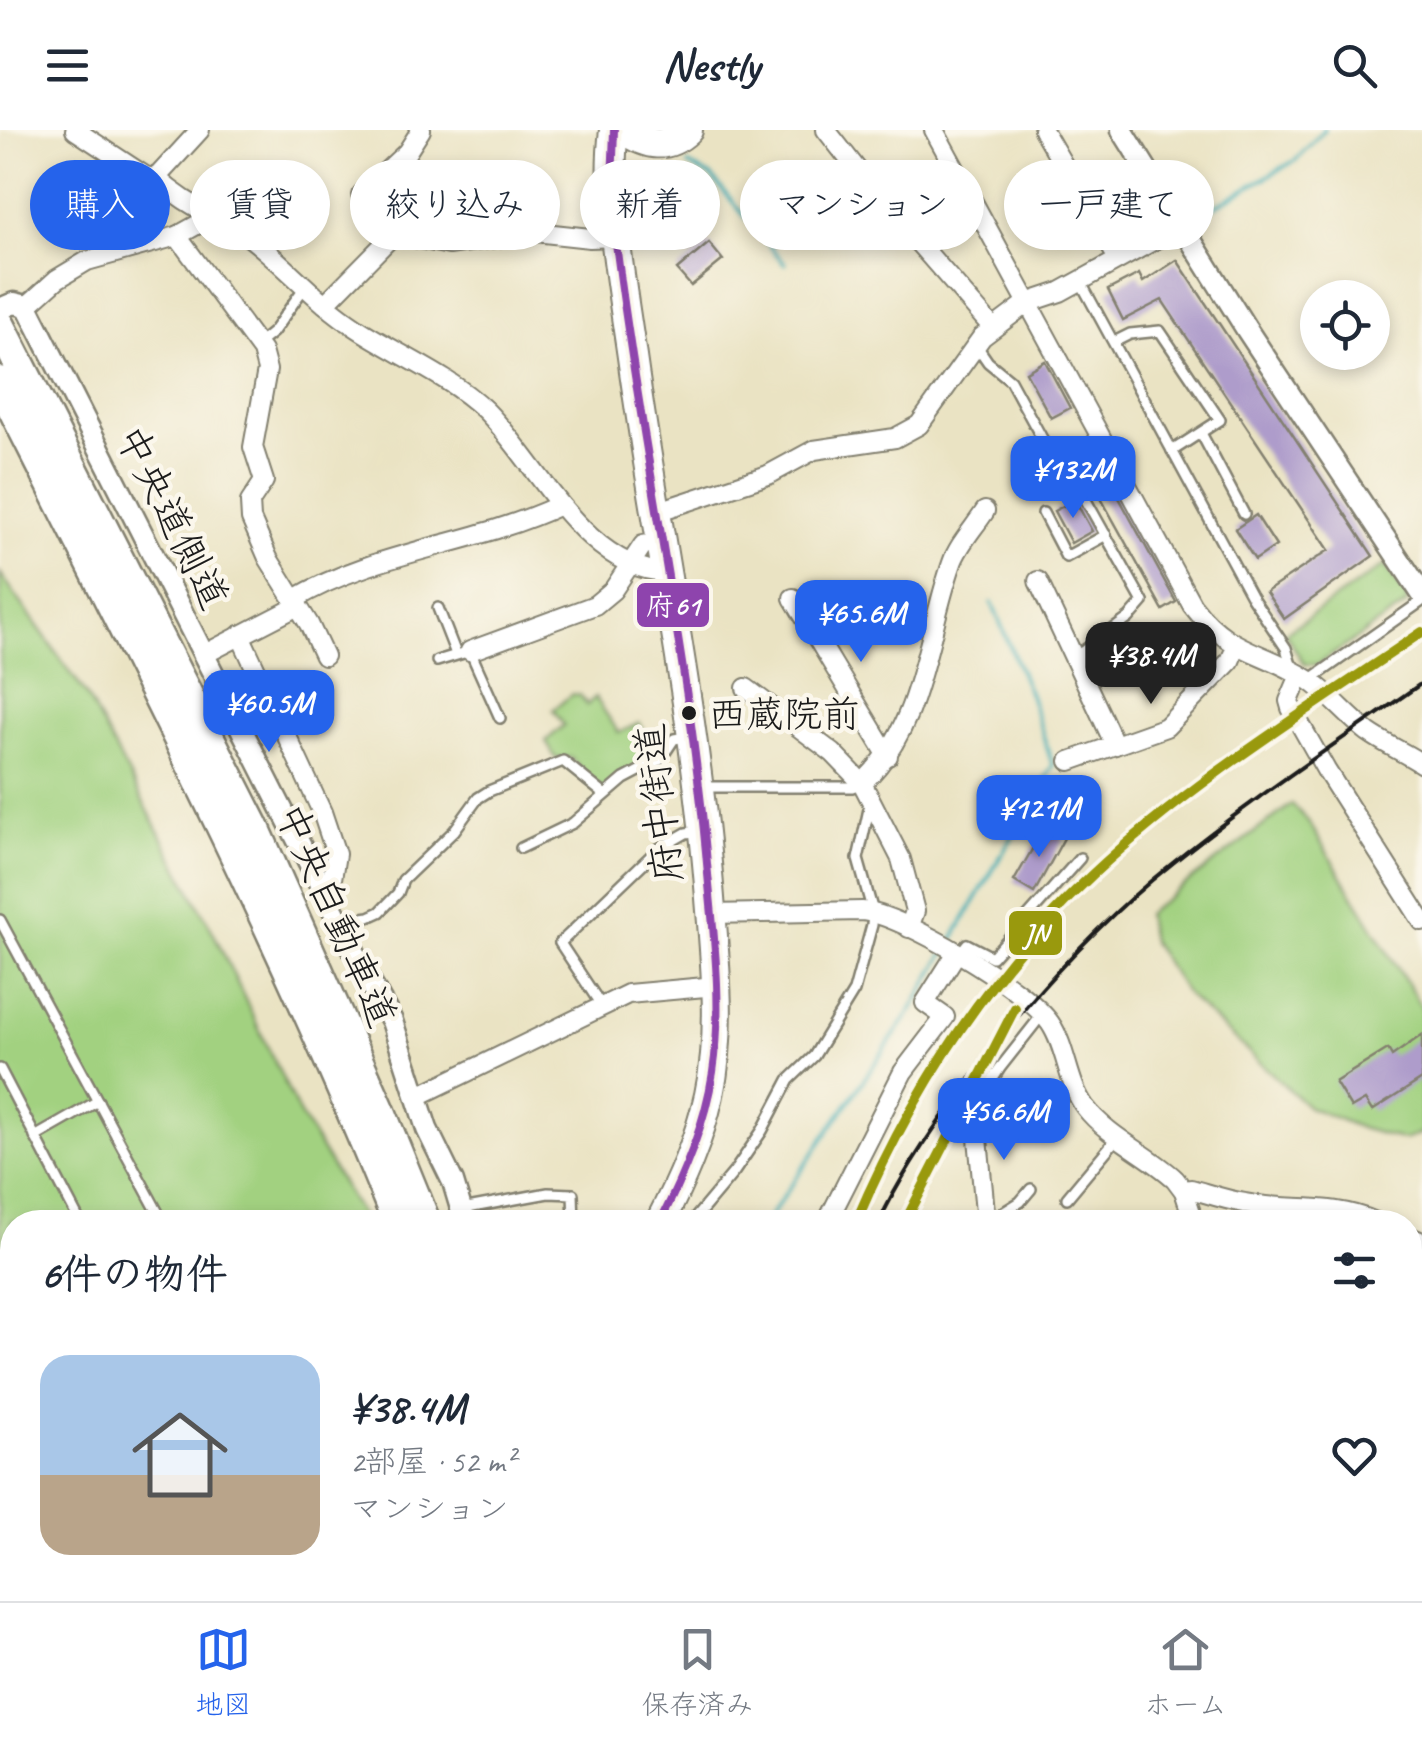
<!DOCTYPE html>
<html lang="ja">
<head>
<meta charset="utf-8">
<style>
  :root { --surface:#fff; --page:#f6f6f7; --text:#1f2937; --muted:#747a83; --line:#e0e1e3; --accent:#2563eb }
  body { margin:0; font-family:Caveat,"Klee One",sans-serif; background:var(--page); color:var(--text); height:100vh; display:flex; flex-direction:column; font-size:38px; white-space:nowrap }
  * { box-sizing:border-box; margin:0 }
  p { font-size:32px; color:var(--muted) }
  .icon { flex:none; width:55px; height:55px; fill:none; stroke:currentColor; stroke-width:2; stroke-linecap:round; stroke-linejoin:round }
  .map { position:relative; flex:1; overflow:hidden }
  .panel { position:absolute; left:0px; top:1080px; width:1422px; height:392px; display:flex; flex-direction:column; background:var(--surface); border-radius:40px 40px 0 0; box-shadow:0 5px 15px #0003 }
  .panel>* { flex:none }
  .hud { position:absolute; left:30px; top:30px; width:1362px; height:90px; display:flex; gap:20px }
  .buttons { position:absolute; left:1300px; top:150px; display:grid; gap:20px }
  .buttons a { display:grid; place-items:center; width:90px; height:90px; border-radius:50%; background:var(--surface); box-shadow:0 5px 15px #0003; font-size:50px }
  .price { position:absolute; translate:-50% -85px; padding:0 22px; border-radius:20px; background:var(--accent); color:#fff; font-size:32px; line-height:65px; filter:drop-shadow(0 2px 5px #0008) }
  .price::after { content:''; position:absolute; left:50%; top:60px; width:30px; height:22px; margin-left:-15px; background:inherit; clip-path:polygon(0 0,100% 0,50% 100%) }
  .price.current { background:#222; color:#fff }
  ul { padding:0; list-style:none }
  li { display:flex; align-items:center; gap:30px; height:250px; padding:0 40px }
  li span { display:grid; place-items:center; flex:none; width:280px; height:200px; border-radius:30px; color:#555 }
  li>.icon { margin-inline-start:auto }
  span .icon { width:120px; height:120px; fill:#fffc; stroke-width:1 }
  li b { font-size:42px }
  h2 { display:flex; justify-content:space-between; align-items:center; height:120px; padding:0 40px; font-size:42px }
  .chip { padding:0 35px; border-radius:45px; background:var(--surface); box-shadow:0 5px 15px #0003; font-size:35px; line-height:90px }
  .chip.current { background:var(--accent); color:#fff }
  header { display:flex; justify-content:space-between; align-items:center; height:130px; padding:0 40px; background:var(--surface); font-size:45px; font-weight:800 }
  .menu { display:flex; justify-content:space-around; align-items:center; height:140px; border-top:2px solid var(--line); background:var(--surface); font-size:28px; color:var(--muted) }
  .menu a { display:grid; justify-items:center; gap:5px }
  .menu .current { color:var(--accent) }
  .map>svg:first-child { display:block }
  .green { fill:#a2d180; stroke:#5f764e; stroke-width:2.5 }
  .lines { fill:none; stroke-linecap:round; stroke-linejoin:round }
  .stream { stroke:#38abb2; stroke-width:4 }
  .building { fill:#ae9ccb }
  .service-casing { stroke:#838070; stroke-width:14 }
  .minor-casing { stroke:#838070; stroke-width:22 }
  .tertiary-casing { stroke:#838070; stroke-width:25 }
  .primary-casing { stroke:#838070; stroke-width:32 }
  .motorway-casing { stroke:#838070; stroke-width:35 }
  .service { stroke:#fff; stroke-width:9 }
  .minor { stroke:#fff; stroke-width:18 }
  .tertiary { stroke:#fff; stroke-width:20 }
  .primary { stroke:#fff; stroke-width:28 }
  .motorway { stroke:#fff; stroke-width:30 }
  .rail { stroke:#1c1c1c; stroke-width:4 }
  .bus-1-casing { stroke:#fbf7ec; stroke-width:15 }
  .bus-1 { stroke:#8e44ad; stroke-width:8 }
  .rail-1-casing { stroke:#fbf7ec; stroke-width:18 }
  .rail-1 { stroke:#99990d; stroke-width:10 }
  .bus-dot { fill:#1c1c1c; stroke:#fbf7ec; stroke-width:4 }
  .labels { text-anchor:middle; stroke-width:9; stroke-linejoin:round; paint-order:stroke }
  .bus-label { font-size:38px; fill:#1c1c1c; stroke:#fbf7ec; text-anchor:start }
  .street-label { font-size:40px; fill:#1c1c1c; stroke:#fbf7ec }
  .line-badge { stroke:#fbf7ec; stroke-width:4 }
  .badge-label { font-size:28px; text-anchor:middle; font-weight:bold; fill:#fff }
</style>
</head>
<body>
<header><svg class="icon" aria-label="menu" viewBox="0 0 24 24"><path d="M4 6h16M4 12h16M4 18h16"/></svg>Nestly<svg class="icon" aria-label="search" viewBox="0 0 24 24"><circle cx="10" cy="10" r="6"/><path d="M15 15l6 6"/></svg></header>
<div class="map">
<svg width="1422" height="1471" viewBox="0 0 1422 1471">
  <rect width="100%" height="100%" fill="#fbf7ec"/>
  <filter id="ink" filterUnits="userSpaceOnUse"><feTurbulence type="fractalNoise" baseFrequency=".01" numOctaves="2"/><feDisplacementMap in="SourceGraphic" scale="20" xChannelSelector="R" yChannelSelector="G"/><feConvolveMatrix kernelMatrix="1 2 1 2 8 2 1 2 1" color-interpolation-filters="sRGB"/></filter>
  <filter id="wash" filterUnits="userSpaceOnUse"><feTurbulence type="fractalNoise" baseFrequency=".0048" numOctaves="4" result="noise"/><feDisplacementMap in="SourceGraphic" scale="40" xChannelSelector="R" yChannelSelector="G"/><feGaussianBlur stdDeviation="2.25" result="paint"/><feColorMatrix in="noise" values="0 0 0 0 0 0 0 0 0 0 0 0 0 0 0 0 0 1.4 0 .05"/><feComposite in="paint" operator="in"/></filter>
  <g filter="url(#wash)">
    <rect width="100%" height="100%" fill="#eae3c3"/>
    <!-- green -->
    <g class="green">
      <polygon points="1385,435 1407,466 1407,474 1317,535 1304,534 1285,503"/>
      <polygon points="0,443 85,563 214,804 299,983 365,1092 12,1092 12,1460 465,1460 460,1471 0,1471"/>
      <polygon points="572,564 580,565 587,575 595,567 619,603 639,593 654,619 658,617 662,621 659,626 604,659 595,655 571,628 555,628 546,611 564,595 553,580"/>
      <polygon points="1292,674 1308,691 1422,878 1422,1003 1404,1010 1363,999 1308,977 1188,866 1151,811 1146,784"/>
    </g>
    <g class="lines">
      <!-- stream -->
      <g class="stream">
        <polyline points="688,35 711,46 785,134"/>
        <polyline points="1212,78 1296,30 1324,0"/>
        <polyline points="950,814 1053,636 1030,565 992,473"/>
        <polyline points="766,1092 911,881 945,822"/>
        <polyline points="616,1460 617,1471"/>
      </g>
    </g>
    <g id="blocks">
      <!-- building -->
      <g class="building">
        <polygon points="709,113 723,130 691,156 677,140"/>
        <polygon points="1177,130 1373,426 1284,489 1266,462 1329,420 1162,170 1123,190 1108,160 1139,144 1143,152"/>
        <polygon points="1045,231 1070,278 1051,288 1026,242"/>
        <polygon points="1111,353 1176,472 1163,480 1097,361"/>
        <polygon points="1075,370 1092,401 1071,413 1054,381"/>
        <polygon points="1256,385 1276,416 1255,430 1235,399"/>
        <polygon points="1045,697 1064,708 1034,763 1014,751"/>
        <polygon points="1422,905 1422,949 1372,981 1365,970 1351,978 1335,952 1388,919 1392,926"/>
        <polygon points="1235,1460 1337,1460 1345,1471 1233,1471"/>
      </g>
    </g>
  </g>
  <g filter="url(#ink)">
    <use href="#blocks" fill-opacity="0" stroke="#838070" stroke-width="2.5"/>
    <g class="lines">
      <!-- service casing -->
      <g class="service-casing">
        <g id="service">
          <polyline points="1080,151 1251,466 1286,518 1292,538"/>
          <polyline points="1114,212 1130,204 1160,201 1220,290 1172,321"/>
          <polyline points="257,215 273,202 304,158"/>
          <polyline points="977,216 988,232 1010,250 1068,356 1078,356 1143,472 1129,488 1075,527"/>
          <polyline points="1201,303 1244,384"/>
          <polyline points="1043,383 1066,427 1106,405"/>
          <polyline points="438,478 456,524"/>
          <polyline points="437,531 470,521 500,588"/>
          <polyline points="1310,550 1422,471"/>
          <polyline points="700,657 852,657 862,653"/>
          <polyline points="521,718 573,693 624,649 660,630 674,609 686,607"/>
          <polyline points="0,790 163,1092"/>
          <polyline points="342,791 369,787 380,782 398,763 403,750 454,701 478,668 489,661 563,631 604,664"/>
          <polyline points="960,823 967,814 992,827 1080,728"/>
          <polyline points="601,875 560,813 658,719 686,703 702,701"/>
          <polyline points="0,939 80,1092"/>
          <polyline points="975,977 1000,938 1041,886"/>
          <polyline points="35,1007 98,971"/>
          <polyline points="1067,1068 1117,1008"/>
          <polyline points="462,1079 548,1063 573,1064 574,1092"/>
          <polyline points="692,1092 734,1042 762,1001 789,950 814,926 854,861 872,795 873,782 858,729 871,670"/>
          <polyline points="988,1092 1020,1072 1031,1059"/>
          <polyline points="994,1460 998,1471"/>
          <polyline points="1062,1460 1069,1466"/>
          <polyline points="0,1463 12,1455"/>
          <polyline points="140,1471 147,1460"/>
        </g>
      </g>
      <!-- minor casing -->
      <g class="minor-casing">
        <g id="minor">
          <path d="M75 0 145 46 156 48C172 62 194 77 213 86 223 90 232 93 240 100 282 130 313 170 357 198 398 225 448 245 485 280 537 331 584 439 666 442"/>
          <polyline points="826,0 881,70 993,198"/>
          <path d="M934 0 1192 475C1230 525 1261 519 1309 550 1331 565 1347 586 1368 602 1385 614 1405 623 1422 634"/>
          <polyline points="1043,0 1118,129"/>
          <polyline points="156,48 200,0"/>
          <polyline points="394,104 361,65 407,22 421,0"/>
          <polyline points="177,106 262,221 267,240 253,317 264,351 250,372 251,389 268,428 309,494 324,526"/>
          <polyline points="325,174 394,104 449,115 535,102 590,108 617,107"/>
          <polyline points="27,176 57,149 87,131 177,106 213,86"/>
          <polyline points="1078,356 1115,337"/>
          <polyline points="656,382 768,345 814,320 895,308 919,295 982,207 1027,173 1060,162 1180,96"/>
          <polyline points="1038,451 1115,615"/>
          <polyline points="793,468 888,626"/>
          <path d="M293 470C376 420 473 416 560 375"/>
          <polyline points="240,505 322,682 336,724 331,755 322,759"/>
          <polyline points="470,521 595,475 613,460 643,415 661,412"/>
          <polyline points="203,525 298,476"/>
          <polyline points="1300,545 1289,571 1291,578 1326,640 1422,791"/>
          <polyline points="746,558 833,623 862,653 901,729 915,781 909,798"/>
          <polyline points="1070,631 1166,597 1230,531 1236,517"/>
          <path d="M862 653C922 599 926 506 952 433 958 415 974 398 985 381"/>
          <path d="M711 784 862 781C902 784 1027 859 1050 893 1067 918 1067 953 1085 977 1108 1007 1148 1024 1175 1049L1184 1061 1194 1092"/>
          <polyline points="416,967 628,864 716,856"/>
          <polyline points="975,977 986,1092"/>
          <path d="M1184 1061 1191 1059C1209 1064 1226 1070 1245 1073 1292 1082 1329 1072 1376 1092"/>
          <polyline points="827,1092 903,942 945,887 925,873 956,824"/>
          <polyline points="1410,1107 1422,1112"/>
          <polyline points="1410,1398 1422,1439"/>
          <polyline points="577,1460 580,1471"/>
          <polyline points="889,1460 891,1471"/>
          <polyline points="1187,1460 1190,1471"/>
          <polyline points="1357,1460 1365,1471"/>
        </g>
      </g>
      <!-- tertiary casing -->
      <g class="tertiary-casing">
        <g id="tertiary">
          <polyline points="1122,0 1247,200 1422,464"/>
          <polyline points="0,179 14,173 27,176 365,843 392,891 427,999 453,1052 465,1092"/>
          <polyline points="1410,1205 1422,1198"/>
          <polyline points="779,1460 795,1471"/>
          <polyline points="962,1471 981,1460"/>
        </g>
      </g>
      <!-- primary casing -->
      <g class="primary-casing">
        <g id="primary">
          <path d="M614 0C605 70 622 156 632 227 657 407 696 586 710 768 715 833 723 901 709 965 699 1011 681 1051 660 1092"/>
          <path d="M624 0C647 16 667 20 688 0"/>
          <polyline points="483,1471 489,1460"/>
        </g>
      </g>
      <!-- motorway casing -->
      <g class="motorway-casing">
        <g id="motorway">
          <polyline points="0,196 254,697 379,979 425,1092"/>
          <path d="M0 252C140 529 282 804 398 1092"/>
          <polyline points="527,1460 530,1471"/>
          <polyline points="555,1460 558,1471"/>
        </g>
      </g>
      <!-- service -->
      <use href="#service" class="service"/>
      <!-- minor -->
      <use href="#minor" class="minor"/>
      <!-- tertiary -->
      <use href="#tertiary" class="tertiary"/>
      <!-- primary -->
      <use href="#primary" class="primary"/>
      <!-- motorway -->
      <use href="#motorway" class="motorway"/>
      <!-- rail -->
      <g class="rail">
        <path d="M879 1092C900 1047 929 1004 959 964 1015 885 1078 813 1152 750 1237 679 1331 617 1422 553"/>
        <polyline points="731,1471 735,1460"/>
      </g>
      <!-- bus-1 casing -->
      <g class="bus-1-casing">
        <path id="bus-1" d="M614 0 612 55 616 113C641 317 687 518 706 722 712 794 724 870 713 942 705 995 684 1044 660 1092"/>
      </g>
      <!-- bus-1 -->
      <use href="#bus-1" class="bus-1"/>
      <!-- rail-1 casing -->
      <g class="rail-1-casing">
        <g id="rail-1">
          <path d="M856 1092C912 961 988 842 1093 744 1192 651 1310 579 1422 502"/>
          <polyline points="905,1092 1015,878"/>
        </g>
      </g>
      <!-- rail-1 -->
      <use href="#rail-1" class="rail-1"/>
    </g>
  </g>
  <!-- markers -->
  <circle class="bus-dot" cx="689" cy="583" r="9"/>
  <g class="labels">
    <!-- bus labels -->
    <g class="bus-label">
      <text x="708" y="597">西蔵院前</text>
    </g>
    <!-- street labels -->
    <g class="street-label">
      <text transform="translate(173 387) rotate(63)" y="14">中央道側道</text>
      <text transform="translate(658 673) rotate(-97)" y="14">府中街道</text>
      <text transform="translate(337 785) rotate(66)" y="14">中央自動車道</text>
    </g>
  </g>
  <g class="line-badge">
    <rect x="635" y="451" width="76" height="48" rx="10" fill="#8e44ad"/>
    <rect x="1007" y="779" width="57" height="48" rx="10" fill="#99990d"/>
  </g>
  <g class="badge-label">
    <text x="673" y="485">府61</text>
    <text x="1036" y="813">JN</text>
  </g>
</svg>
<div class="buttons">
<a><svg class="icon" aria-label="locate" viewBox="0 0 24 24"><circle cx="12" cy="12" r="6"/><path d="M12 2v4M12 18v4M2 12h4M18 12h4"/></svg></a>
</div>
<b class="price" style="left:1073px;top:391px">¥132M</b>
<b class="price" style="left:861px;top:535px">¥65.6M</b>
<b class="price current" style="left:1151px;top:577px">¥38.4M</b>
<b class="price" style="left:269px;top:625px">¥60.5M</b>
<b class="price" style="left:1039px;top:730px">¥121M</b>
<b class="price" style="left:1004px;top:1033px">¥56.6M</b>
<div class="hud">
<a class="chip current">購入</a>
<a class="chip">賃貸</a>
<a class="chip">絞り込み</a>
<a class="chip">新着</a>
<a class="chip">マンション</a>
<a class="chip">一戸建て</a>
</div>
<section class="panel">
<h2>6件の物件<svg class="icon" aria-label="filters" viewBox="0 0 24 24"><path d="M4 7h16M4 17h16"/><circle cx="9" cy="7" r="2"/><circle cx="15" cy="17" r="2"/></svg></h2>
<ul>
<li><span style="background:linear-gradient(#a9c7e8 60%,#b9a48a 0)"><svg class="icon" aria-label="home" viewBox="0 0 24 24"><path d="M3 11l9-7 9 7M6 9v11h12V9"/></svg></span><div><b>¥38.4M</b><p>2部屋 · 52 m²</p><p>マンション</p></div><svg class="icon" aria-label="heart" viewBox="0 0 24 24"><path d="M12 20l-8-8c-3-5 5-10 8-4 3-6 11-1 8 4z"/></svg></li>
</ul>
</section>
</div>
<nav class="menu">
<a class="current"><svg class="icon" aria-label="map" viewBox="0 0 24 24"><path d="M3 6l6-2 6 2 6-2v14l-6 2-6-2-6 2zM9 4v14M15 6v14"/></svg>地図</a>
<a><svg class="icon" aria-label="saved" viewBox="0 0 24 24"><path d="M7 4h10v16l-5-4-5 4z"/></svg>保存済み</a>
<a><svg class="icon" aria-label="home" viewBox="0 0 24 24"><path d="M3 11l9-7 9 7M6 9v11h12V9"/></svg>ホーム</a>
</nav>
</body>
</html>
